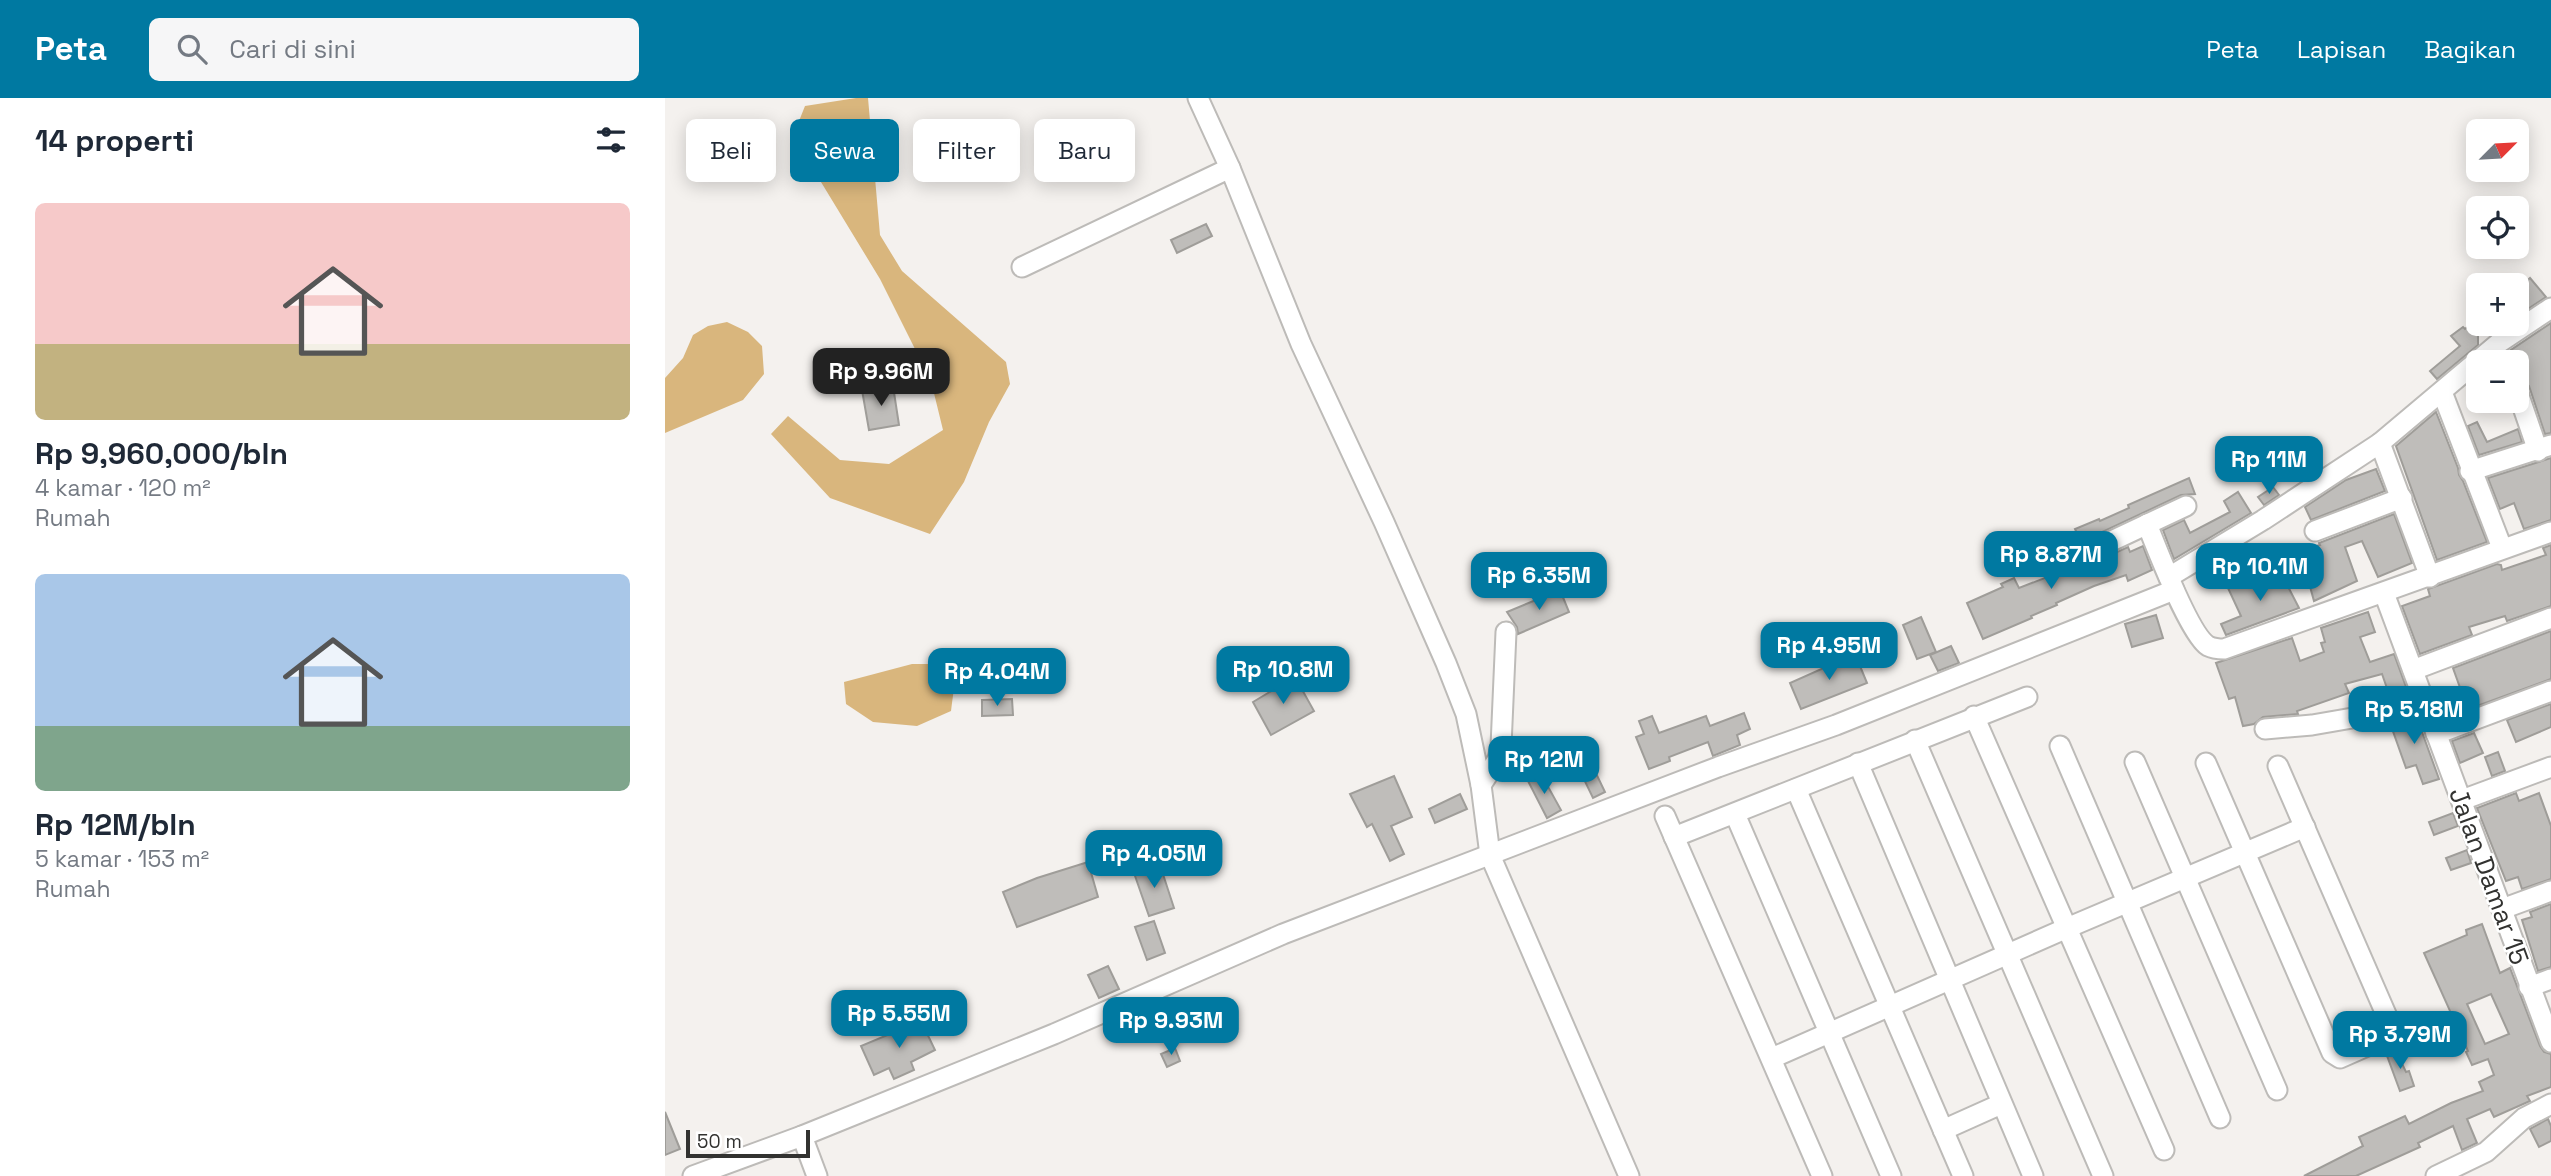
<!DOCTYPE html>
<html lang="id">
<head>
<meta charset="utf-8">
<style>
  :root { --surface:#fff; --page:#f6f6f7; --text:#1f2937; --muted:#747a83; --accent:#0079a1 }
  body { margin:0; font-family:"Space Grotesk",sans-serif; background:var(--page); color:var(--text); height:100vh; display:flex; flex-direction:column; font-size:26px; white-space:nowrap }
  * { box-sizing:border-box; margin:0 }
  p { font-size:23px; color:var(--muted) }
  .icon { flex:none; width:38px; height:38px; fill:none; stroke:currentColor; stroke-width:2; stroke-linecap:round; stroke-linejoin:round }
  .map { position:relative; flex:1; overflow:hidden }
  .sheet { display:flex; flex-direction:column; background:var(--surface); width:665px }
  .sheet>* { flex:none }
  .guide { position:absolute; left:21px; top:21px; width:665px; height:63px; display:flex; gap:14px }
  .needle { width:46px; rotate:66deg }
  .fabs { position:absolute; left:1801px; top:21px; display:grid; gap:14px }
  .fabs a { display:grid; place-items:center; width:63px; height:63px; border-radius:10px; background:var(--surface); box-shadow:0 4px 18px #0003; font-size:35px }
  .scale { position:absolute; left:21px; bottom:18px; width:124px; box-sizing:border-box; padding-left:7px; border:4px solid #323230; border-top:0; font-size:19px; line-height:24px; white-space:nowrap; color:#323230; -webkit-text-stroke:5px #fff; paint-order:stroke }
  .price { position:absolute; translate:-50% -60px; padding:0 16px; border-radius:14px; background:var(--accent); color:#fff; font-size:23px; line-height:46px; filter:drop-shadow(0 2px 4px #0008) }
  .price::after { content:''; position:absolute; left:50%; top:42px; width:21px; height:16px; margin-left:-10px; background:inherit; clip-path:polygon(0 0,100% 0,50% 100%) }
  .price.selected { background:#222; color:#fff }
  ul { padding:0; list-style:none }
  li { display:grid; align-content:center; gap:14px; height:371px; padding:0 35px }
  li span { display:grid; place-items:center; height:217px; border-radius:10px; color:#555 }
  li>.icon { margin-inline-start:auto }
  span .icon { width:126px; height:126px; fill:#fffc; stroke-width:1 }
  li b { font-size:30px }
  h2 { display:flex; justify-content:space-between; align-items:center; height:84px; padding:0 35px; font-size:30px }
  .chip { padding:0 24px; border-radius:10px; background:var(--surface); box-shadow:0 4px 18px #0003; font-size:24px; line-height:63px }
  .chip.selected { background:var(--accent); color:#fff }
  header { display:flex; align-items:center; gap:42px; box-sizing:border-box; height:98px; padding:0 35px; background:var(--accent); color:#fff }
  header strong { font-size:33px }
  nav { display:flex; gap:38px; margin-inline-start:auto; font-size:24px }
  .search { width:490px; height:63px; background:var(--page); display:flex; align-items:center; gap:18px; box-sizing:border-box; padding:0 24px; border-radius:10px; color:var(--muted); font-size:26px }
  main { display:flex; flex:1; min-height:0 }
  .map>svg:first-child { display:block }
  .water { fill:#d9b67d }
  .building { fill:#bfbdba; stroke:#9f9d99; stroke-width:2; fill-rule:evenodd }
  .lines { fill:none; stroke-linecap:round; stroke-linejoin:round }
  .minor-casing { stroke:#bdbbb8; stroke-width:23 }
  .minor { stroke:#fff; stroke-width:19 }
  .labels { text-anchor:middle; stroke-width:5; stroke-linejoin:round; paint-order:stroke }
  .street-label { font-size:26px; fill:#323230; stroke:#fff }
</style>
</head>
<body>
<header>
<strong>Peta</strong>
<div class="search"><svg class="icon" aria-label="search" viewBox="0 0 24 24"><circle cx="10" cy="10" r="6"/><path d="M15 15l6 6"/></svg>Cari di sini</div>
<nav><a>Peta</a><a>Lapisan</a><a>Bagikan</a></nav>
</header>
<main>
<section class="sheet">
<h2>14 properti<svg class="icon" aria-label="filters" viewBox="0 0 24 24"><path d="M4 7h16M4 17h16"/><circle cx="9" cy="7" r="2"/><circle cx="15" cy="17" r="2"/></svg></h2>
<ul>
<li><span style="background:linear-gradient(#f6c9c9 65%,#c2b280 0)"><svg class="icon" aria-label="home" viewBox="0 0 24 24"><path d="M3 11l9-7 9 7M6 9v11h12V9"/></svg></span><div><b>Rp 9,960,000/bln</b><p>4 kamar · 120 m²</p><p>Rumah</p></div></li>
<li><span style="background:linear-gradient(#a9c7e8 70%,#7fa58c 0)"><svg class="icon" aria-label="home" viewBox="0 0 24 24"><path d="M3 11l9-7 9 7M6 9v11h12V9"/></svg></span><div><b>Rp 12M/bln</b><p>5 kamar · 153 m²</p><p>Rumah</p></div></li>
</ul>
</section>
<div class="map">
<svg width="1886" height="1078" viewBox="0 0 1886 1078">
  <rect width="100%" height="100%" fill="#f4f1ee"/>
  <!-- water -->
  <g class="water">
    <polygon points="191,0 203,0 215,137 237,173 341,264 345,286 324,324 299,384 265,436 165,400 106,336 123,318 175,362 224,366 278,332 266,283 215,181 128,38 140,8"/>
    <polygon points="62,224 83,234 97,248 99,276 78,302 0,335 0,280 18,260 28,237 43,228"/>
    <polygon points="247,566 292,566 286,613 252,628 208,624 181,606 179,584"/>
  </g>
  <!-- building -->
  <g class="building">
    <polygon points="541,126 547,138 512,155 506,142"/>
    <polygon points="1865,180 1881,199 1852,218 1852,192"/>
    <polygon points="1813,220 1813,247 1772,281 1765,273 1795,248 1786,238 1798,229 1800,231"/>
    <polygon points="1886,225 1886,335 1880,336 1864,288 1859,282 1853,280 1852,264 1847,264 1843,254"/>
    <polygon points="228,288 234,327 204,332 197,292"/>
    <polygon points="1771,314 1793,370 1794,377 1798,383 1822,444 1772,462 1731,348"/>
    <polygon points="1812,324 1822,344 1853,331 1857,344 1814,357 1803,328"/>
    <polygon points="1886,360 1886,422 1859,431 1849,405 1835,411 1823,380"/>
    <polygon points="1711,371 1720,393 1646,422 1640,409 1681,382"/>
    <polygon points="1524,380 1530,396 1516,397 1416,444 1410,431 1434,421 1435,423 1464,410 1463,407"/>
    <polygon points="1608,389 1614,397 1599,407 1593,399"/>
    <polygon points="1573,394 1586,415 1509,461 1498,432 1519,422 1525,435 1565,414 1559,403"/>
    <polygon points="1729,416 1747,465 1713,479 1697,443 1680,449 1692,483 1649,503 1635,452 1655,447 1654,445"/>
    <polygon points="1886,447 1886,508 1842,523 1840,518 1804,529 1807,537 1755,556 1737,508 1765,498 1763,491 1832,466 1836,467 1837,472 1881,457 1878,450"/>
    <polygon points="1478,448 1487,472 1463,483 1461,477 1429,488 1391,505 1392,507 1366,518 1367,520 1318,541 1302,505 1338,489 1336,486 1349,480 1354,490 1416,466 1426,466 1463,449 1465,454"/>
    <polygon points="1617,477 1634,510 1561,537 1556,526 1576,518 1563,490 1576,484 1578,488 1595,480 1598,487"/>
    <polygon points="895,492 904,514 853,536 852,529 842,514"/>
    <polygon points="1703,514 1710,534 1695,539 1705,564 1729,556 1741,589 1724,596 1717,576 1680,586 1684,595 1632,613 1633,616 1598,619 1589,626 1578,628 1570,599 1564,601 1551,565 1627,540 1635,563 1659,554 1656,545 1660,544 1656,530"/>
    <polygon points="1491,517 1498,540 1467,549 1460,526"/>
    <polygon points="1256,519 1271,554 1252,561 1238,527"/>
    <polygon points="1886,533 1886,581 1779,620 1775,610 1798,598 1788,570"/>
    <polygon points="1286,548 1294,565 1273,573 1265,557"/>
    <polygon points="1190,556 1202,585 1136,611 1125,585"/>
    <polygon points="630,579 649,613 606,637 588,604"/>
    <polygon points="347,601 348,617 317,618 317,602"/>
    <polygon points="1886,606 1886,629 1851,644 1842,622"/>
    <polygon points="1749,612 1774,681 1758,686 1751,667 1741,670 1724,622"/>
    <polygon points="1079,615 1085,631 1072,637 1075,647 1048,658 1043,644 1004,659 1005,663 984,671 971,639 979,636 974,623 987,618 994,635 1041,618 1045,628"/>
    <polygon points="1809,635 1818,655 1795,665 1787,643"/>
    <polygon points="1833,654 1840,673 1827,678 1820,659"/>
    <polygon points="926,665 940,694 928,700 914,671"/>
    <polygon points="876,676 896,712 882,720 863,683"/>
    <polygon points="729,678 747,719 726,728 739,756 725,763 707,726 702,729 685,696"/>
    <polygon points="1851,695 1854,703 1874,695 1886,728 1886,781 1857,791 1853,779 1841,783 1812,710"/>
    <polygon points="795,696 802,711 770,725 764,711"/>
    <polygon points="1788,715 1793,728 1769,737 1764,724"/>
    <polygon points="1802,752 1806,765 1786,772 1781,760"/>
    <polygon points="423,764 433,799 352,829 338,794 372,780"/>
    <polygon points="495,767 509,810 484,818 469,775"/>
    <polygon points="1886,806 1886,869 1873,873 1857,822 1867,819 1865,814"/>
    <polygon points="489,823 500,855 482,862 470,829"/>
    <path d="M1817 826 1835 875 1845 870 1875 948 1879 954 1886 956V989L1862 998 1865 1003 1829 1019 1825 1011 1802 1021 1812 1045 1797 1052 1788 1028 1753 1045 1755 1049 1691 1078H1639L1698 1048 1694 1039 1740 1018 1744 1026 1786 1005 1818 993 1814 984 1829 977 1823 961 1807 967 1801 954 1803 953 1759 855 1802 837 1801 832ZM1826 896 1844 936 1820 946 1802 906Z"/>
    <polygon points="443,868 454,891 434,900 423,877"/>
    <polygon points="521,915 531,933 516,941 507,922"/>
    <polygon points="256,923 270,952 246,964 249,972 229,981 224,970 209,977 196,948"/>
    <polygon points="510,950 515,963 502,969 496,956"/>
    <polygon points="1730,951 1741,974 1744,973 1749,988 1735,993 1721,955"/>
    <polygon points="0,1014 15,1051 0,1057"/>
    <polygon points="1883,1021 1886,1028 1886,1043 1874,1049 1865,1031"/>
  </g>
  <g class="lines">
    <!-- minor casing -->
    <g class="minor-casing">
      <g id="minor">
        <polyline points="533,0 565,70 636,246 719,424 781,565 801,616 816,687 825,757 964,1078"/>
        <polyline points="357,169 565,70"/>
        <polyline points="1852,292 1873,353"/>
        <polyline points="1777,294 1837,450"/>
        <polyline points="1715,345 1765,479"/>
        <polyline points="1805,373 1886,347"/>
        <path d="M1482 426C1491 449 1525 537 1543 548 1547 550 1554 551 1559 551L1886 434"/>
        <polyline points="1650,433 1737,400"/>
        <polyline points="1421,455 1521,408"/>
        <polyline points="1504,479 1598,422 1715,345 1835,244 1886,210"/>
        <polyline points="1719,495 1886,944"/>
        <polyline points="1748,572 1886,520"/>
        <polyline points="1309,618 1499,1052"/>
        <polyline points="1600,631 1647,627 1699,618 1757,596"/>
        <polyline points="1771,636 1886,593"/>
        <polyline points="1250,642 1438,1078"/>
        <polyline points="1395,648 1555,1020"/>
        <polyline points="1470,664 1612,992"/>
        <polyline points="1193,665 1368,1078"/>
        <polyline points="1541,665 1667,955 1675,960 1718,941 1725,934 1724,923 1613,668"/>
        <polyline points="816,687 833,661 836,648 841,534"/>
        <polyline points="1131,691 1298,1078"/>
        <polyline points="1797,702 1886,669"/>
        <polyline points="1070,716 1226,1078"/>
        <polyline points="1000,718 1157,1078"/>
        <polyline points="1009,739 1362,599"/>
        <polyline points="1837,811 1886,793"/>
        <polyline points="1864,889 1886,881"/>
        <polyline points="1107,960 1402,830 1640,729"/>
        <polyline points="1278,1032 1336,1006"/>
        <polyline points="137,1038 152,1078"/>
        <polyline points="28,1078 137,1038 389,936 618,836 1053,669 1171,627 1509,492"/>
        <polyline points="1771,1078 1821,1054 1859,1020 1886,1006"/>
      </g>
    </g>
    <!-- minor -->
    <use href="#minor" class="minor"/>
  </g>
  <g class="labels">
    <!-- street labels -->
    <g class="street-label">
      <text transform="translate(1824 778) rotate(70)" y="9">Jalan Damar 15</text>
    </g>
  </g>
</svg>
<div class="fabs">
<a><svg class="needle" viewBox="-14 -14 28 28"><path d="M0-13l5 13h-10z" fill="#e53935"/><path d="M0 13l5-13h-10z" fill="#747a83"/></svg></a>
<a><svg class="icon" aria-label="locate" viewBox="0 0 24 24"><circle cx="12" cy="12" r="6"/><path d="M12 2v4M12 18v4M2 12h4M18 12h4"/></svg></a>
<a>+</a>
<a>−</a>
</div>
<div class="scale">50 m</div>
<b class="price selected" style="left:216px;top:310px">Rp 9.96M</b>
<b class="price" style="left:1604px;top:398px">Rp 11M</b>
<b class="price" style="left:1386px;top:493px">Rp 8.87M</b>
<b class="price" style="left:1595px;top:505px">Rp 10.1M</b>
<b class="price" style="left:874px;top:514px">Rp 6.35M</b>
<b class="price" style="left:1164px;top:584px">Rp 4.95M</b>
<b class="price" style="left:618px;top:608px">Rp 10.8M</b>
<b class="price" style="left:332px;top:610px">Rp 4.04M</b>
<b class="price" style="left:1749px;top:648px">Rp 5.18M</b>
<b class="price" style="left:879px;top:698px">Rp 12M</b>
<b class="price" style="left:489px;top:792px">Rp 4.05M</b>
<b class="price" style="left:234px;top:952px">Rp 5.55M</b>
<b class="price" style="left:506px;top:959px">Rp 9.93M</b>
<b class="price" style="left:1735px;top:973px">Rp 3.79M</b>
<div class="guide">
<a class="chip">Beli</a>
<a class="chip selected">Sewa</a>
<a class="chip">Filter</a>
<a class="chip">Baru</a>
</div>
</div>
</main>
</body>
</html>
